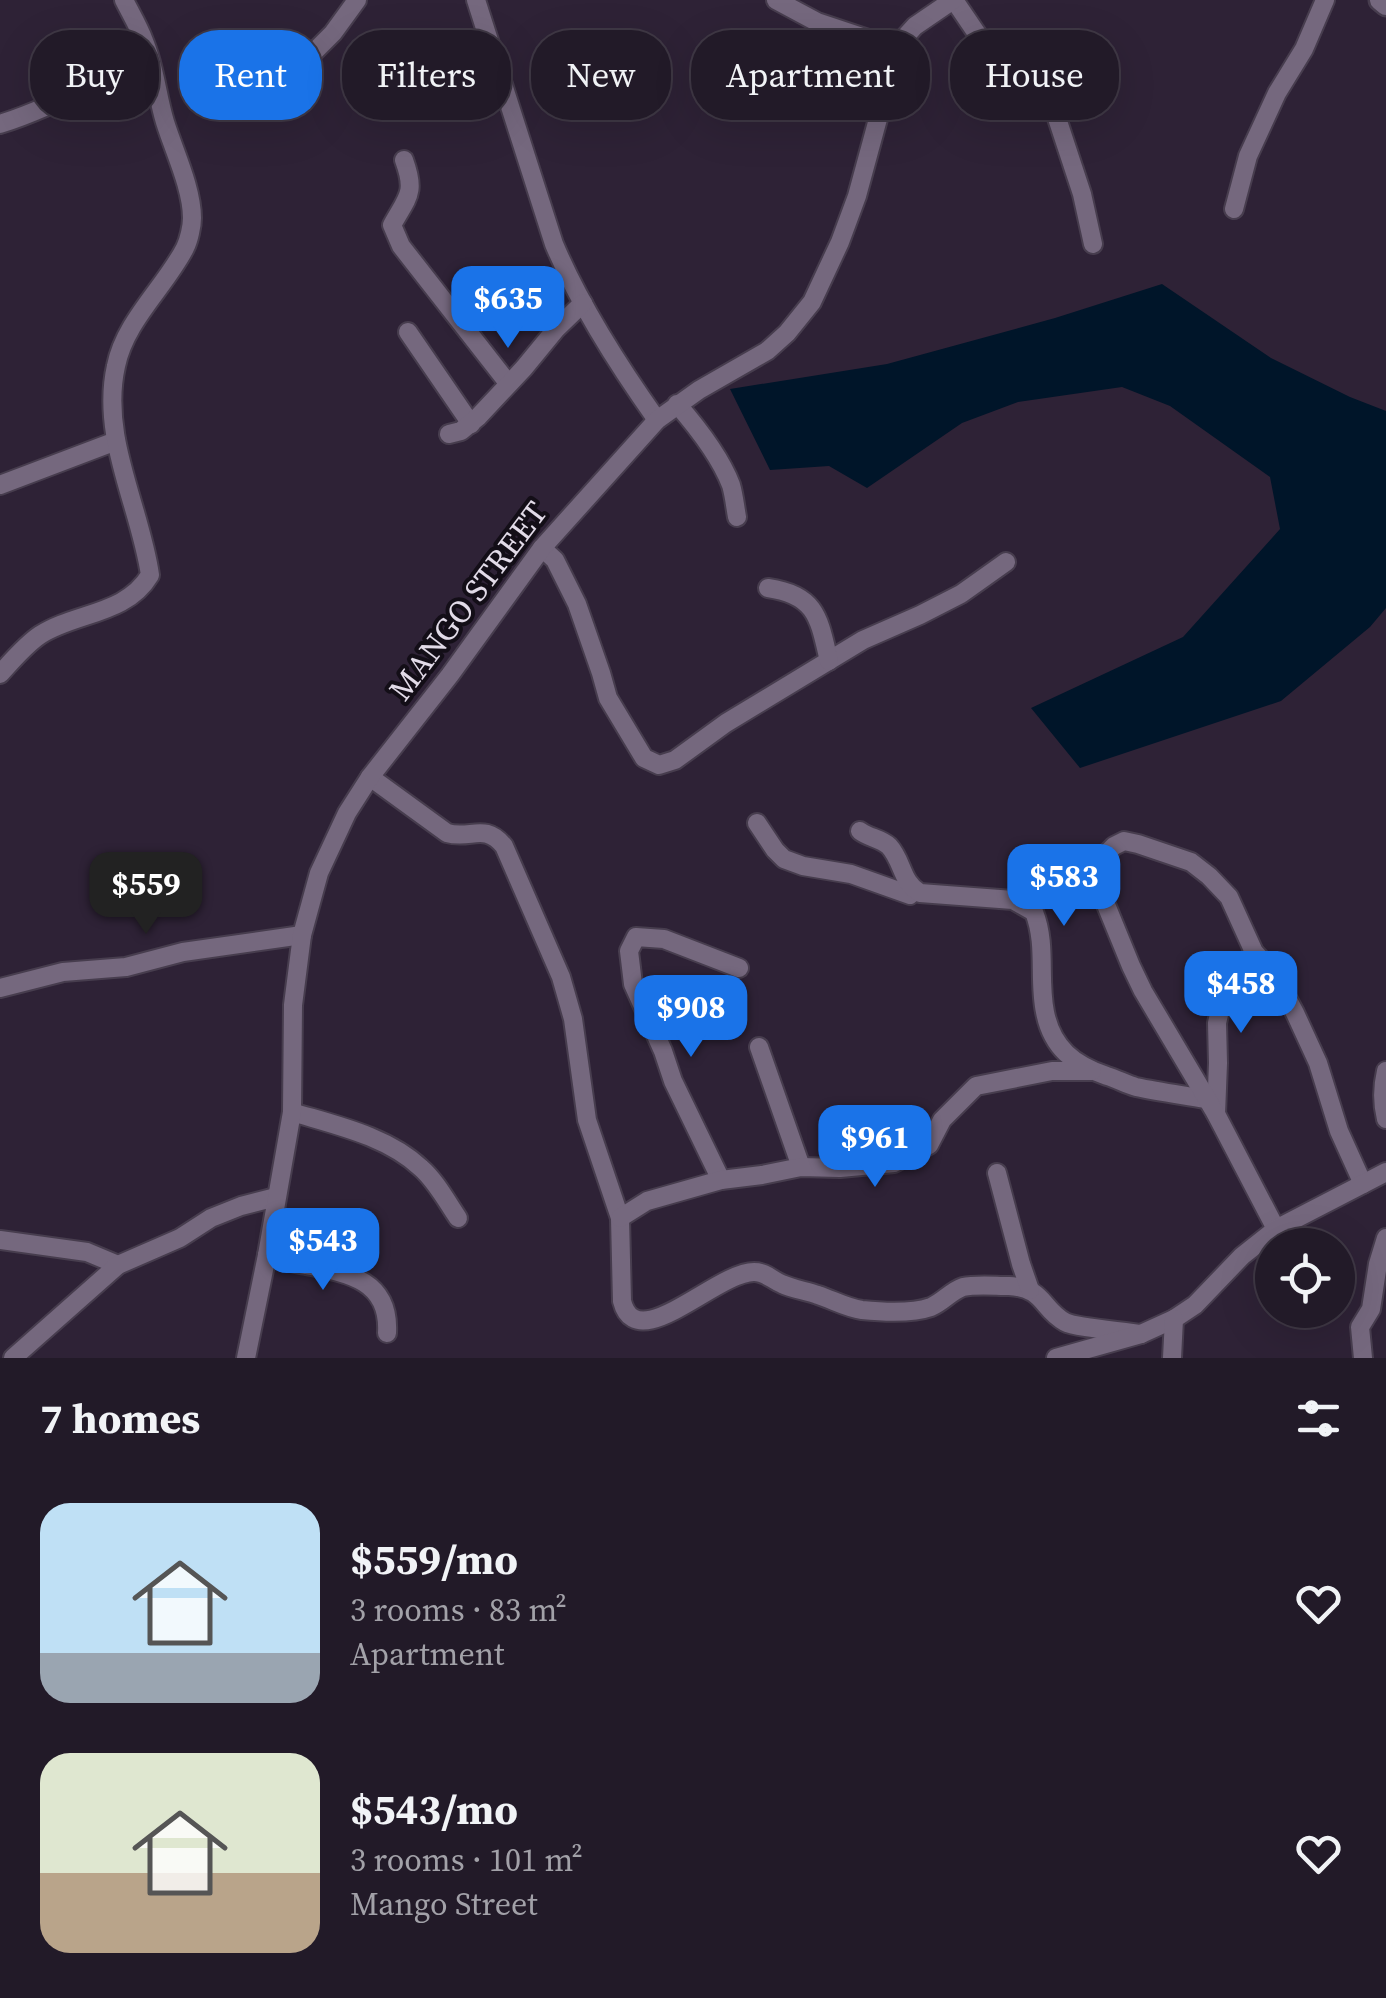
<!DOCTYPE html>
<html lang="en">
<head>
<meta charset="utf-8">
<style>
  :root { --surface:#221a28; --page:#2a2330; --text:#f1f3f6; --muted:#a2a1a8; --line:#3f3845; --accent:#1a73e8 }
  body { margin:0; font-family:"Source Serif 4",serif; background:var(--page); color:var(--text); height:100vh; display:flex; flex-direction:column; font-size:38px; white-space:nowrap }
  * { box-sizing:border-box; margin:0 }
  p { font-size:32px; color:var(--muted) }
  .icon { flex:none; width:55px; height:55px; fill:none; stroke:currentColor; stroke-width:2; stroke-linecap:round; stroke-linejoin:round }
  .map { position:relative; height:1358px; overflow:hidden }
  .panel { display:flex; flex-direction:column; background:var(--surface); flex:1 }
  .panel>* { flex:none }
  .hud { position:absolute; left:30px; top:30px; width:1328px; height:90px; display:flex; gap:20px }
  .buttons { position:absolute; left:1255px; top:1228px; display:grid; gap:20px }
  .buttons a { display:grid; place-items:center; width:100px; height:100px; border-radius:50%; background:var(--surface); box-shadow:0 10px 40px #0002,0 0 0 2px var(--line); font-size:50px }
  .price { position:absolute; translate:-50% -85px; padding:0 22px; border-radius:20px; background:var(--accent); color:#fff; font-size:32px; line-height:65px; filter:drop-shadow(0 2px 5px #0008) }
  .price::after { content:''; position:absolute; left:50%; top:60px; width:30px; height:22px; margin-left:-15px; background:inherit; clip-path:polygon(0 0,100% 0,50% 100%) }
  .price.selected { background:#222; color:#fff }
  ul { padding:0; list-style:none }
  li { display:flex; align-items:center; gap:30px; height:250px; padding:0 40px }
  li span { display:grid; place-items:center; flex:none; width:280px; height:200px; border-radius:30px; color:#555 }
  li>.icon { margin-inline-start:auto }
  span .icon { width:120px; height:120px; fill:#fffc; stroke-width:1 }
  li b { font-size:42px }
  h2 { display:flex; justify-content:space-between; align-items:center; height:120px; padding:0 40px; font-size:42px }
  .pill { padding:0 35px; border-radius:40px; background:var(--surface); box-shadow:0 10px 40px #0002,0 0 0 2px var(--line); font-size:35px; line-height:90px }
  .pill.selected { background:var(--accent); color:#fff }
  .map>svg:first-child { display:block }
  .water { fill:#001529 }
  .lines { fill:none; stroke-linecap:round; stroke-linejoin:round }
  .minor-casing { stroke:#473d4e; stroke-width:22 }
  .tertiary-casing { stroke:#473d4e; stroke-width:25 }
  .minor { stroke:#75687e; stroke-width:18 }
  .tertiary { stroke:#75687e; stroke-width:20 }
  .labels { text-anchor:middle; stroke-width:8; stroke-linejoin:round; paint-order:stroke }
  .street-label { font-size:32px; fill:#e2dbe8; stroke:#130e17 }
</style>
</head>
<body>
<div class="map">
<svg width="1386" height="1358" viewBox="0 0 1386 1358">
  <rect width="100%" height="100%" fill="#2e2236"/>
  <!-- water -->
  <polygon class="water" points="1162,284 1271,358 1350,397 1386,411 1386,608 1370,627 1281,701 1080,768 1031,708 1183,637 1280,529 1270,477 1170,406 1122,387 1018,402 962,423 867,488 829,466 770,470 730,389 887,364 1055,318"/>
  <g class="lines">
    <!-- minor casing -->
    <g class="minor-casing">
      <g id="minor">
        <path d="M476 0 554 244C580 306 618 365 657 420"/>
        <polyline points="776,0 817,22 895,48"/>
        <polyline points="954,0 990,53 1027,75 1051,100 1082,194 1093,244"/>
        <polyline points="280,93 301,65 333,33 357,0"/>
        <path d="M0 124C52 108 99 79 149 59"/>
        <path d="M404 160C416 193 408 196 392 225L401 246 508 383"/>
        <polyline points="1234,209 1248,156 1277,93 1304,49 1325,0"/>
        <polyline points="408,332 471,424"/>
        <path d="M677 404C697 427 720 456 731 485 734 495 735 506 737 517"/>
        <polyline points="449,434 461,431 478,417 524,368 556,329 583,303"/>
        <polyline points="0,485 116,441"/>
        <polyline points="542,548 555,560 577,604 601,673 608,698 644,758 659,765 675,760 726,723 863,640 920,615 961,594 1006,562"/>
        <path d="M768 588C817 595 819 619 829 661"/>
        <path d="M0 674C12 661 25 645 40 635 76 612 126 615 150 575 140 506 100 437 116 366 125 321 165 287 185 248 189 240 192 226 192 218 192 188 174 151 165 122 157 96 155 67 144 41 139 27 131 14 124 0"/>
        <path d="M370 777 447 833C471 840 484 822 504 846L561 977 573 1019 587 1120 620 1218 622 1301C636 1358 716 1272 754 1272 766 1272 772 1280 782 1284 793 1289 807 1291 818 1295 833 1300 847 1308 862 1310 882 1312 911 1314 931 1307 943 1302 951 1291 963 1287 976 1284 995 1286 1009 1286 1045 1288 1041 1309 1065 1322 1076 1328 1125 1331 1141 1334"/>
        <polyline points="757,823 775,850 784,859 803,866 851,874 910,895"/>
        <path d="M860 831C869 838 880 838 889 846 903 861 901 882 920 893L1013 900 1034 912C1047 945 1038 979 1045 1012 1052 1048 1074 1065 1107 1076 1117 1079 1126 1084 1136 1087 1159 1092 1183 1095 1206 1099"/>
        <polyline points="0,988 63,972 126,967 183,952 302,935"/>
        <polyline points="759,1047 801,1167"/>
        <path d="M1386 1071C1382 1088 1382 1103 1386 1119"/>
        <path d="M292 1112C335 1125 387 1136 421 1168 436 1181 447 1202 458 1218"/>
        <polyline points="1216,1114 1218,1063 1217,1023 1221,1006 1235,976 1254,952"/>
        <polyline points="997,1173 1021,1264 1030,1290"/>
        <polyline points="721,1180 673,1081 663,1051 633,984 629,951 636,937 664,939 739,968"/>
        <polyline points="620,1218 647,1201 721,1180 762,1175 801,1167 840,1168 894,1163 929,1145 942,1120 976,1086 1052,1071 1092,1071"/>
        <polyline points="1276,1229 1216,1114 1143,991 1131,966 1102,895 1098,873 1099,861 1114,846 1124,841 1138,844 1191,862 1209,876 1229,897 1254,952 1273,972 1295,1013 1318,1063 1339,1131 1363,1184"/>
        <polyline points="0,1240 87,1252 118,1265"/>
        <path d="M267 1255C280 1259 293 1263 306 1265 348 1273 390 1280 387 1333"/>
        <polyline points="13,1358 118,1265 180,1238 211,1218 241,1206 276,1197"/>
        <polyline points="246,1358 267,1255 292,1112 293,1005 302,935 319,873 347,813 370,777 450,675 542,548 657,420 699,390 767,351 787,333 812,302 840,242 857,196 888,82 895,48 915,26 953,0"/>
        <polyline points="1056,1358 1141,1334 1174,1319 1195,1305 1242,1256 1276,1229 1386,1172"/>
        <polyline points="1172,1358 1174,1319"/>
        <polyline points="1363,1358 1360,1327 1371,1309 1378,1264 1386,1238"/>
      </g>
    </g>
    <!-- tertiary casing -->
    <g class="tertiary-casing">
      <polyline id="tertiary" points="1380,0 1386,5"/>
    </g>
    <!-- minor -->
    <use href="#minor" class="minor"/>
    <!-- tertiary -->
    <use href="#tertiary" class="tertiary"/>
  </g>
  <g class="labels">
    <!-- street labels -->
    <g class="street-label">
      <text transform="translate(468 601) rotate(-53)" y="11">MANGO STREET</text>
    </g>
  </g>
</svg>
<div class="buttons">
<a><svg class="icon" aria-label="locate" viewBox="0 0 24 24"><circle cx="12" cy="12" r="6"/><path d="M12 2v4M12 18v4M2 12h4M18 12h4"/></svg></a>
</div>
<b class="price" style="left:508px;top:351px">$635</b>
<b class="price" style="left:1064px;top:929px">$583</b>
<b class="price selected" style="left:146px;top:937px">$559</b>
<b class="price" style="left:1241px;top:1036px">$458</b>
<b class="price" style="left:691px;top:1060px">$908</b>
<b class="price" style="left:875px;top:1190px">$961</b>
<b class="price" style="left:323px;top:1293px">$543</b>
<div class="hud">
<a class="pill">Buy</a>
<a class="pill selected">Rent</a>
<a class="pill">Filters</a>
<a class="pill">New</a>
<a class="pill">Apartment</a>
<a class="pill">House</a>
</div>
</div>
<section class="panel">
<h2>7 homes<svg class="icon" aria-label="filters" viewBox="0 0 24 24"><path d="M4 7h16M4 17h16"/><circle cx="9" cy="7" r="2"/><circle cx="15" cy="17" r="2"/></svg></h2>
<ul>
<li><span style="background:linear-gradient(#bfe0f5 75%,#9aa5b1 0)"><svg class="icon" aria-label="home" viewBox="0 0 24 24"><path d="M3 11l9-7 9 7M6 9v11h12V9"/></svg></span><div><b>$559/mo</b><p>3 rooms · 83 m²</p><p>Apartment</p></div><svg class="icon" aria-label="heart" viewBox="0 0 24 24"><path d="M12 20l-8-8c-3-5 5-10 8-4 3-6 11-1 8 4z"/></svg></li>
<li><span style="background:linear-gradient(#dfe7d0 60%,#b9a48a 0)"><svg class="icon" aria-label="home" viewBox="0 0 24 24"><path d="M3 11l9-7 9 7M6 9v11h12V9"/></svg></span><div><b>$543/mo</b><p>3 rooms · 101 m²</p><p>Mango Street</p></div><svg class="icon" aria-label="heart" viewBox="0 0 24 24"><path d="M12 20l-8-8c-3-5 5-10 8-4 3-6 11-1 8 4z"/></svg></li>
</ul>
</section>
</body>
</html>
